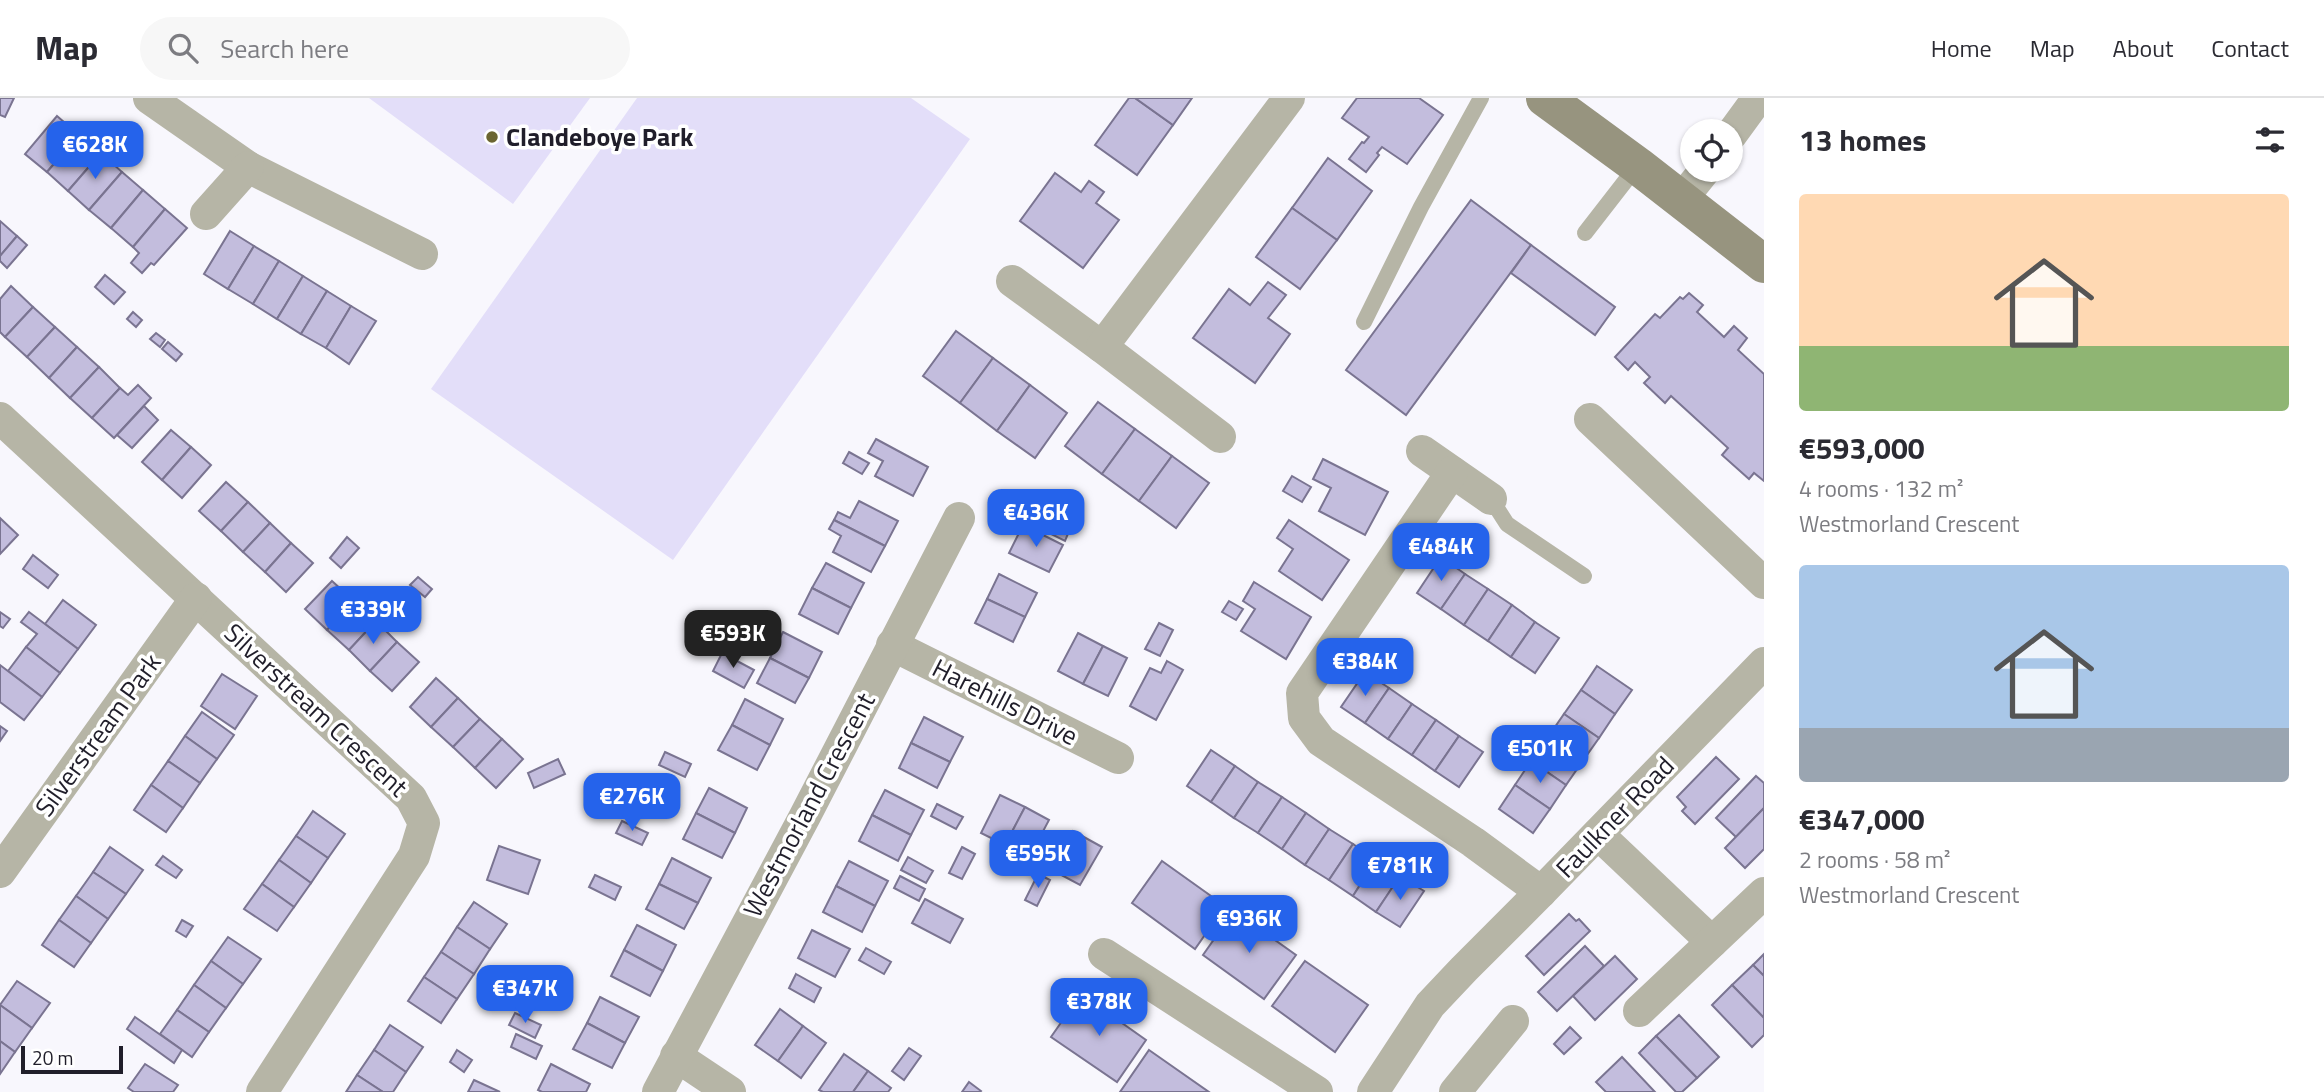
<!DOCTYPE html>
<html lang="en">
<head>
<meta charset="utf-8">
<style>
  :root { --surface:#fff; --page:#f7f7f7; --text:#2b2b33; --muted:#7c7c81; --line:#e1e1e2; --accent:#2563eb }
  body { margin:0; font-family:"Titillium Web",sans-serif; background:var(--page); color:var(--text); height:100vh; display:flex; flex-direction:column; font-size:26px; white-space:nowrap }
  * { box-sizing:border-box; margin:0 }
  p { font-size:23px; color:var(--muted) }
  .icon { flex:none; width:38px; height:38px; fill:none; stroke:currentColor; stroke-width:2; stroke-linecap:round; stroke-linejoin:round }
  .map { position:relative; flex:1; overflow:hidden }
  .drawer { display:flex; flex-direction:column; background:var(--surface); width:560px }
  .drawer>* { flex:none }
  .controls { position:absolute; left:1680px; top:21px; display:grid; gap:14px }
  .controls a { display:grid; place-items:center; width:63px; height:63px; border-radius:50%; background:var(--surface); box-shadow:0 2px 5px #0004; font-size:35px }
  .scale { position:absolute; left:21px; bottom:18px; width:102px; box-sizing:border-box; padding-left:7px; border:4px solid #201e2a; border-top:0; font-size:19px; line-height:24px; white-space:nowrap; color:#201e2a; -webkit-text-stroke:5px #fff; paint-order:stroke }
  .price { position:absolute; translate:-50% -60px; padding:0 16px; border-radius:14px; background:var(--accent); color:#fff; font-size:23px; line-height:46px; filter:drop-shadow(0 2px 4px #0008) }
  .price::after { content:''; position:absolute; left:50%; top:42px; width:21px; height:16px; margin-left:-10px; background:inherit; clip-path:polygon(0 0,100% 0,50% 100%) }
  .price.current { background:#222; color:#fff }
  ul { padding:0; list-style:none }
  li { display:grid; align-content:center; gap:14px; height:371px; padding:0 35px }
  li span { display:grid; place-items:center; height:217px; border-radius:7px; color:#555 }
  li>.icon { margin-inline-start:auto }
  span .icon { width:126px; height:126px; fill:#fffc; stroke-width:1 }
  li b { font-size:30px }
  h2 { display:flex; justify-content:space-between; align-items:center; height:84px; padding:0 35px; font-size:30px }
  header { display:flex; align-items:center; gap:42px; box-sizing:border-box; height:98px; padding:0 35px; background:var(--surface); border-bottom:2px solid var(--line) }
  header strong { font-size:33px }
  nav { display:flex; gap:38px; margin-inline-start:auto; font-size:24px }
  .search { width:490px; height:63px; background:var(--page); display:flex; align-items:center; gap:18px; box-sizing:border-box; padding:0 24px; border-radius:38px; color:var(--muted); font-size:26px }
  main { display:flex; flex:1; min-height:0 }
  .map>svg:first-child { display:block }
  .green { fill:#e3def9 }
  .building { fill:#c3bddd; stroke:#7a7491; stroke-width:2 }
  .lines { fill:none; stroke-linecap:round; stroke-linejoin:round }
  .service { stroke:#b6b5a6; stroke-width:16 }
  .minor { stroke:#b6b5a6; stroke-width:32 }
  .secondary { stroke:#97947f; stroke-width:38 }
  .poi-dot { fill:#6b6531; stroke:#fff; stroke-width:2.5 }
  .labels { text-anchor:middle; stroke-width:7; stroke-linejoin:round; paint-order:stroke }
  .poi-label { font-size:26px; font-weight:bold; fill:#201e2a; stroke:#fff; text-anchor:start }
  .street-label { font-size:26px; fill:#201e2a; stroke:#fff }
</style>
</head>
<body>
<header>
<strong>Map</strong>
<div class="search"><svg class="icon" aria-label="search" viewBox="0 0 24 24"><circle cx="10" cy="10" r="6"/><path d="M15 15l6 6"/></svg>Search here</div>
<nav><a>Home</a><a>Map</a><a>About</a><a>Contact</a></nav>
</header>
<main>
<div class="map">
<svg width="1764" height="994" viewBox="0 0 1764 994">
  <rect width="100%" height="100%" fill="#f8f7fd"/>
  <!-- green -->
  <g class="green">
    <polygon points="369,0 590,0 513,106"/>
    <polygon points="637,0 911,0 970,41 673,462 431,291"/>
  </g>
  <!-- building -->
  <g class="building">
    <polygon points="0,0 14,0 5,19 0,17"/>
    <polygon points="1129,0 1135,0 1173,27 1137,77 1095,47"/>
    <polygon points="1135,0 1192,0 1173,27"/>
    <polygon points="1357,0 1419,0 1443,17 1407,66 1382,49 1377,55 1379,57 1366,74 1349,61 1362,44 1364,45 1369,39 1342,20"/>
    <polygon points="57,18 79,37 47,74 25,56"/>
    <polygon points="79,37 101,55 68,93 47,74"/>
    <polygon points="101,55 122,74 89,112 68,93"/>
    <polygon points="1328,60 1372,93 1337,142 1292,110"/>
    <polygon points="122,74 143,92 111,130 89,112"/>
    <polygon points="1055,75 1081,94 1089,83 1104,94 1096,105 1119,122 1083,170 1020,123"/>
    <polygon points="143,92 165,111 133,149 111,130"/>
    <polygon points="1471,102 1531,147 1406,317 1346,272"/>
    <polygon points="1292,110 1337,142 1300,191 1256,159"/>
    <polygon points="165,111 187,130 154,167 151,165 142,175 131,165 139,155 133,149"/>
    <polygon points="0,123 17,138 0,158"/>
    <polygon points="230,133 254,148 228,191 204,176"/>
    <polygon points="17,138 27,147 7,170 0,163 0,158"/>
    <polygon points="1531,147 1615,209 1595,237 1511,175"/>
    <polygon points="254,148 279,163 253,206 228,191"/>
    <polygon points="279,163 303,178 277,221 253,206"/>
    <polygon points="105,177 125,194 114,206 95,189"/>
    <polygon points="303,178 327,193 301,236 277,221"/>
    <polygon points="1268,184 1286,197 1268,220 1290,236 1255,285 1193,240 1229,191 1250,207"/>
    <polygon points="11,188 33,209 5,239 0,234 0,201"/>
    <polygon points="327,193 351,208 326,250 301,236"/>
    <polygon points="1689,195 1703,207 1697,214 1724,239 1734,228 1747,240 1738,252 1764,276 1764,383 1754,375 1749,381 1722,357 1728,350 1671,298 1665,305 1644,285 1650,279 1635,264 1628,272 1615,259 1655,216 1660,220 1680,199 1683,201"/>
    <polygon points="351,208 376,223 349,266 326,250"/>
    <polygon points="33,209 55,229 27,259 5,239"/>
    <polygon points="133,214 142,222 136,229 127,221"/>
    <polygon points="55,229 77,249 49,280 27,259"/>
    <polygon points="956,233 993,260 960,305 923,278"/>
    <polygon points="156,235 165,242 160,249 150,241"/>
    <polygon points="168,244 182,256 176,263 162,251"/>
    <polygon points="77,249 99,269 70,300 49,280"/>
    <polygon points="993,260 1030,287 997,333 960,305"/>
    <polygon points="99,269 120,290 92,320 70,300"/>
    <polygon points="138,287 151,300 114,340 92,320 120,290 128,297"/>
    <polygon points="1030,287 1067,315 1035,360 997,333"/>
    <polygon points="1098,304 1135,331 1102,376 1065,348"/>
    <polygon points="144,308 158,322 132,350 117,337"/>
    <polygon points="1135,331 1172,358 1139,403 1102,376"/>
    <polygon points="171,332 191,349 162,382 142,364"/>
    <polygon points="876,341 928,369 913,398 875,378 883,363 868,355"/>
    <polygon points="191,349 211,367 182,400 162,382"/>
    <polygon points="849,354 869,365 862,376 843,365"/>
    <polygon points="1172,358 1209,385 1176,430 1139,403"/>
    <polygon points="1323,361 1388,394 1365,437 1319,413 1331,390 1313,381"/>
    <polygon points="1292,378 1311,389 1302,404 1283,393"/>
    <polygon points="226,384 248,404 221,433 199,413"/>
    <polygon points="859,403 898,423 885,448 834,422 838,414 850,420"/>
    <polygon points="248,404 270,425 243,454 221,433"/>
    <polygon points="1043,417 1070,431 1065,443 1037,429"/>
    <polygon points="0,420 18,437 0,456"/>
    <polygon points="834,422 885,448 871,474 833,454 841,438 829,431"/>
    <polygon points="1289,422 1349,462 1322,502 1279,473 1293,451 1277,440"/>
    <polygon points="270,425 291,445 265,474 243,454"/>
    <polygon points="1023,427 1063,447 1049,474 1009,455"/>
    <polygon points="347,439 359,450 341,470 330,460"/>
    <polygon points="291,445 313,465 286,494 265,474"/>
    <polygon points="33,457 58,477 48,490 23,471"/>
    <polygon points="1441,459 1465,476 1441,511 1417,495"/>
    <polygon points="826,465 864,485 851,510 812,490"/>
    <polygon points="999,476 1037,495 1025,519 987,501"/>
    <polygon points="1465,476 1488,491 1464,527 1441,511"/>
    <polygon points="418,479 432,491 425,499 410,487"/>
    <polygon points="332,483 354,503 327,532 305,511"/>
    <polygon points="1254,484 1311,519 1286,561 1241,533 1255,511 1243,503"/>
    <polygon points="812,490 851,510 838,536 799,516"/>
    <polygon points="1488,491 1512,507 1488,543 1464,527"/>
    <polygon points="987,501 1025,519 1013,544 975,525"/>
    <polygon points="63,502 96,527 78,551 45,526"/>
    <polygon points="354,503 376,523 349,552 327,532"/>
    <polygon points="1229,503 1243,511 1236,522 1222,514"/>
    <polygon points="1512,507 1535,524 1511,559 1488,543"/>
    <polygon points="0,514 10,521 3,530 0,528"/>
    <polygon points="29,514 78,551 60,575 26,549 37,536 21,524"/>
    <polygon points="376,523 397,544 370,573 349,552"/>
    <polygon points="1535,524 1559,540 1535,575 1511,559"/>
    <polygon points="1159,525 1173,532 1160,558 1145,551"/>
    <polygon points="783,534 822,554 809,580 770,560"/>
    <polygon points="1078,535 1103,548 1083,586 1058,573"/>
    <polygon points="397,544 419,564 392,593 370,573"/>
    <polygon points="1103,548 1127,560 1108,598 1083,586"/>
    <polygon points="26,549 60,575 42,599 8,573"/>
    <polygon points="722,555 754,572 744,590 713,573"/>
    <polygon points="770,560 809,580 795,605 757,585"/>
    <polygon points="1167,563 1183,572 1156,622 1130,608 1150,570 1161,575"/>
    <polygon points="0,567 42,599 24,622 0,604"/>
    <polygon points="1597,568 1632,592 1615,616 1581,592"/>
    <polygon points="1365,574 1389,590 1365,625 1341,609"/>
    <polygon points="222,576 257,598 235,631 201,608"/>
    <polygon points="436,580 458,600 431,629 410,609"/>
    <polygon points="1389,590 1412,606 1388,641 1365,625"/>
    <polygon points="1581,592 1615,616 1599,640 1564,616"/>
    <polygon points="458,600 480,621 453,649 431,629"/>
    <polygon points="745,601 783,621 770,647 732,627"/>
    <polygon points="1412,606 1436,622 1412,657 1388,641"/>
    <polygon points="202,614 234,637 217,661 185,638"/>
    <polygon points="1564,616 1599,640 1582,664 1548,639"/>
    <polygon points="924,619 963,639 950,664 911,645"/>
    <polygon points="480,621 502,641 475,670 453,649"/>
    <polygon points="1436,622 1459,638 1435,673 1412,657"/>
    <polygon points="732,627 770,647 757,672 718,652"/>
    <polygon points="0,628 7,633 0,643"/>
    <polygon points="185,638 217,661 200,685 168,663"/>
    <polygon points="1459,638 1483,654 1459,689 1435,673"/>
    <polygon points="1548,639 1582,664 1566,687 1531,663"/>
    <polygon points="502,641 523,661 496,690 475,670"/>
    <polygon points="911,645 950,664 937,690 899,670"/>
    <polygon points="1211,652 1235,668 1211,704 1187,688"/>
    <polygon points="665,654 691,666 685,679 659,667"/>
    <polygon points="1716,659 1739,681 1695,726 1682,713 1686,709 1677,699"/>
    <polygon points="558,661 565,676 534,690 528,675"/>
    <polygon points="168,663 200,685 183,710 151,687"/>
    <polygon points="1531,663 1566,687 1550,711 1515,687"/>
    <polygon points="1235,668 1258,684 1234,720 1211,704"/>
    <polygon points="1756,678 1764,685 1764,710 1736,739 1716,720"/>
    <polygon points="1258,684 1282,699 1258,735 1234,720"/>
    <polygon points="151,687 183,710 166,734 134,712"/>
    <polygon points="1515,687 1550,711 1533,735 1499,711"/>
    <polygon points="709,690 747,710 735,735 696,715"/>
    <polygon points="885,692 924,712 911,737 872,717"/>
    <polygon points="1000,697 1025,709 1005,747 981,735"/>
    <polygon points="1282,699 1306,715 1282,751 1258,735"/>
    <polygon points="937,706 963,719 956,731 931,718"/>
    <polygon points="1025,709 1049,722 1029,760 1005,747"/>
    <polygon points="1764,710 1764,751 1745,770 1725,750"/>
    <polygon points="313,713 345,736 328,760 296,738"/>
    <polygon points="696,715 735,735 722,760 683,741"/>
    <polygon points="1306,715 1329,731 1305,767 1282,751"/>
    <polygon points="872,717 911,737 898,763 859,743"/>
    <polygon points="622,723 648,735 642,747 616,735"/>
    <polygon points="1329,731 1353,746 1329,782 1305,767"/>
    <polygon points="1073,733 1102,749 1080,787 1052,772"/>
    <polygon points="296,738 328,760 311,785 279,762"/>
    <polygon points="1353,746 1376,762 1353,798 1329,782"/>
    <polygon points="499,748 540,762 528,796 487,782"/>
    <polygon points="110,749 143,772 126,796 93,774"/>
    <polygon points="962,749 975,756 962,781 949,775"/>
    <polygon points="163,758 182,772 176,780 156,767"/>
    <polygon points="908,759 933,773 926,785 901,772"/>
    <polygon points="672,760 711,780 698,805 659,786"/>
    <polygon points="279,762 311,785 294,809 262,786"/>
    <polygon points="1376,762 1400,778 1376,814 1353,798"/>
    <polygon points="849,763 888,783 875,808 836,788"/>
    <polygon points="1162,763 1225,808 1195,851 1132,805"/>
    <polygon points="93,774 126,796 108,821 76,798"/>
    <polygon points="1038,776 1050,782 1037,808 1025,802"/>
    <polygon points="595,777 621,789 615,802 589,789"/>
    <polygon points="900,778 925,791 919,803 894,790"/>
    <polygon points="1400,778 1424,793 1400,829 1376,814"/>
    <polygon points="262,786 294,809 277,833 244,811"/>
    <polygon points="659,786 698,805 684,831 646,811"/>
    <polygon points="836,788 875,808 862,834 823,814"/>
    <polygon points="76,798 108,821 91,845 59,822"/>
    <polygon points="925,801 963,821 950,845 912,825"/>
    <polygon points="474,804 507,826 490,851 457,829"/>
    <polygon points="1234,813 1296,857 1264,901 1203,857"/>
    <polygon points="1569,816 1576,823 1579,821 1590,833 1544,877 1526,858"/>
    <polygon points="59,822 91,845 74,869 42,847"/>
    <polygon points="182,822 193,828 186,839 176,833"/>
    <polygon points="637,827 676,847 663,873 624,852"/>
    <polygon points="457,829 490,851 474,876 441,854"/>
    <polygon points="812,832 850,851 835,879 798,860"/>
    <polygon points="228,839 261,861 243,886 211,863"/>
    <polygon points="1585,848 1604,868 1557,913 1538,894"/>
    <polygon points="866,850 891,864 884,876 859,862"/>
    <polygon points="624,852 663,873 650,898 611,878"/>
    <polygon points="441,854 474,876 457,901 424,879"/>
    <polygon points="1764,856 1764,878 1753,867"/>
    <polygon points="1615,858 1637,881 1595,922 1573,898"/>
    <polygon points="211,863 243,886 226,910 194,887"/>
    <polygon points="1305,863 1368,907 1335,954 1272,908"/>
    <polygon points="1753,867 1764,878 1764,920 1732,887"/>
    <polygon points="796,876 821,890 814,904 789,890"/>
    <polygon points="424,879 457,901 441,925 408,903"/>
    <polygon points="17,883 50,905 32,930 0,907"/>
    <polygon points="194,887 226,910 209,934 177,912"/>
    <polygon points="1732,887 1764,920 1764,937 1752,949 1712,907"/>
    <polygon points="1081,896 1146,942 1117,984 1051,939"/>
    <polygon points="600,899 639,919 625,945 587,925"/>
    <polygon points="0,907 32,930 15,954 0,943"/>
    <polygon points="780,911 803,928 778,963 755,947"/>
    <polygon points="177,912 209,934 192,959 160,936"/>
    <polygon points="515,915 541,927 535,940 509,927"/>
    <polygon points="1679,917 1719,959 1697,980 1656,938"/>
    <polygon points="135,919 182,952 174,965 127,931"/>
    <polygon points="587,925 625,945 612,970 573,951"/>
    <polygon points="390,927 423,949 406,974 374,952"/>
    <polygon points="803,928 826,945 801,980 778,963"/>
    <polygon points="1570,929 1581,940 1564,956 1554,946"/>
    <polygon points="516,936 542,948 536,961 511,949"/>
    <polygon points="1656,938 1697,980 1682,994 1676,994 1639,955"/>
    <polygon points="0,943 15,954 0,976"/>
    <polygon points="909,950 921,958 904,982 892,973"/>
    <polygon points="374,952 406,974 393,994 383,994 357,977"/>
    <polygon points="457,952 472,962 464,974 450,964"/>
    <polygon points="1149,952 1209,994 1120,994"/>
    <polygon points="844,956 868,973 853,994 823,994 819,992"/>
    <polygon points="1622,959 1655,994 1606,994 1596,984"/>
    <polygon points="145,966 178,987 173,994 134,994 128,990"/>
    <polygon points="551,966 590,986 586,994 542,994 538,992"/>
    <polygon points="868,973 891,990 888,994 853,994"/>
    <polygon points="357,977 383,994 346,994"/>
    <polygon points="474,982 500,994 468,994"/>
    <polygon points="969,984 981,993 980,994 962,994"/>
  </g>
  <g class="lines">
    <!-- service -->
    <g class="service">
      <polyline points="1585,135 1637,68"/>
      <polyline points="1364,224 1421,109 1481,0"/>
      <polyline points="1491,401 1507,426 1584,478"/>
    </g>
    <!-- minor -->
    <g class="minor">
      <polyline points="149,0 248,69 422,156"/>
      <polyline points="1731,37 1758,0"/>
      <polyline points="1681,102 1705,72"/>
      <polyline points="206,116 248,69"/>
      <polyline points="1012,183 1102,249"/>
      <polyline points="0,320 411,700 424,725 414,758 262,994"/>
      <polyline points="1590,321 1764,485"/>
      <polyline points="1220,339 1102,249 1289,0"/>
      <polyline points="1422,353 1491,401"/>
      <polyline points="1452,374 1302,595 1304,620 1321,643 1473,744 1541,794"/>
      <polyline points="892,547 1118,660"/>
      <polyline points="1598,736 1712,844"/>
      <polyline points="0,774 196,500"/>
      <polyline points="1104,856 1317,994"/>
      <polyline points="1639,913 1764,795"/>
      <polyline points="676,958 730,994"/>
      <polyline points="658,994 805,718 959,420"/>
      <polyline points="1373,994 1430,907 1464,871 1541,794 1764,565"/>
      <polyline points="1455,994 1513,923"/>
    </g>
    <!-- secondary -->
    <polyline class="secondary" points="1545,0 1638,68 1764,166"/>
  </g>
  <!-- markers -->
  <circle class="poi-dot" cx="492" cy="39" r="7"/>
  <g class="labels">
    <!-- poi labels -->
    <g class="poi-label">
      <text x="506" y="48">Clandeboye Park</text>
    </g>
    <!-- street labels -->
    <g class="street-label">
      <text transform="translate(1005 604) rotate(27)" y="9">Harehills Drive</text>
      <text transform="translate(316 612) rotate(43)" y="9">Silverstream Crescent</text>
      <text transform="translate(98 637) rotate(-54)" y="9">Silverstream Park</text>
      <text transform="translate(809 707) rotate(-62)" y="9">Westmorland Crescent</text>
      <text transform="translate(1615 719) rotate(-46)" y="9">Faulkner Road</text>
    </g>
  </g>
</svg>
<div class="controls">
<a><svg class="icon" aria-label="locate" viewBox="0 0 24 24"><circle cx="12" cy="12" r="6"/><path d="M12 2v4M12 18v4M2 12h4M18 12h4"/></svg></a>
</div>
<div class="scale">20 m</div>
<b class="price" style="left:95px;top:83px">€628K</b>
<b class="price" style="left:1036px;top:451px">€436K</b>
<b class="price" style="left:1441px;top:485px">€484K</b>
<b class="price" style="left:373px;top:548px">€339K</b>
<b class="price current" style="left:733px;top:572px">€593K</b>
<b class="price" style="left:1365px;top:600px">€384K</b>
<b class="price" style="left:1540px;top:687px">€501K</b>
<b class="price" style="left:632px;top:735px">€276K</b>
<b class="price" style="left:1038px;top:792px">€595K</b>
<b class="price" style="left:1400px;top:804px">€781K</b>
<b class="price" style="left:1249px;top:857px">€936K</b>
<b class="price" style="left:525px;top:927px">€347K</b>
<b class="price" style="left:1099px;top:940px">€378K</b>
</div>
<section class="drawer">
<h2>13 homes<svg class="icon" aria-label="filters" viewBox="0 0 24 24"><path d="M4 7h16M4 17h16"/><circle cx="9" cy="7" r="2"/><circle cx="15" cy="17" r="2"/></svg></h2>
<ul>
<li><span style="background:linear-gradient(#ffd9b3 70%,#8fb573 0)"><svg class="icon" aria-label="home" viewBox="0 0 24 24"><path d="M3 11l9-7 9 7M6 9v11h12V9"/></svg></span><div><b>€593,000</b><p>4 rooms · 132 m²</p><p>Westmorland Crescent</p></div></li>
<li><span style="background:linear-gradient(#a9c7e8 75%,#9aa5b1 0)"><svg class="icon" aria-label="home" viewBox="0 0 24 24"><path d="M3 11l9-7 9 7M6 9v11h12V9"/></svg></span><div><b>€347,000</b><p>2 rooms · 58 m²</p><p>Westmorland Crescent</p></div></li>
</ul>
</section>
</main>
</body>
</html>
